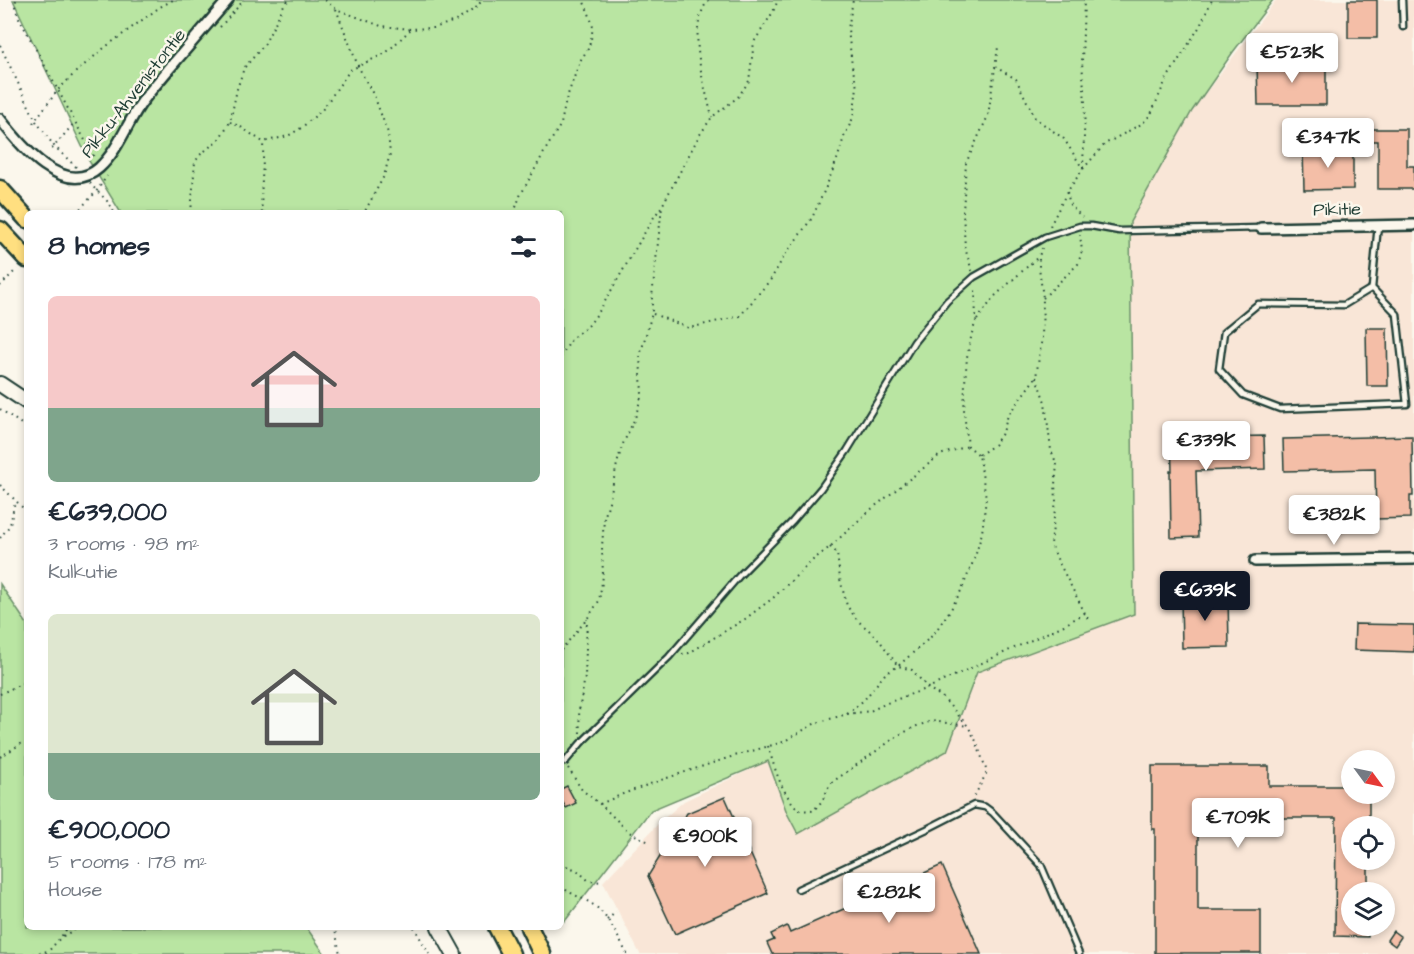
<!DOCTYPE html>
<html lang="en">
<head>
<meta charset="utf-8">
<style>
  :root { --surface:#fff; --page:#f6f6f7; --text:#1f2937; --muted:#747a83; --accent:#111827 }
  body { margin:0; font-family:"Architects Daughter",sans-serif; background:var(--page); color:var(--text); height:100vh; display:flex; flex-direction:column; font-size:22px; white-space:nowrap }
  * { box-sizing:border-box; margin:0 }
  p { font-size:20px; color:var(--muted) }
  .icon { flex:none; width:33px; height:33px; fill:none; stroke:currentColor; stroke-width:2; stroke-linecap:round; stroke-linejoin:round }
  .map { position:relative; flex:1; overflow:hidden }
  .sheet { position:absolute; left:24px; top:210px; width:540px; height:720px; display:flex; flex-direction:column; background:var(--surface); border-radius:9px; box-shadow:0 3px 9px #0003 }
  .sheet>* { flex:none }
  .needle { width:39px; rotate:123deg }
  .buttons { position:absolute; left:1341px; top:750px; display:grid; gap:12px }
  .buttons a { display:grid; place-items:center; width:54px; height:54px; border-radius:50%; background:var(--surface); box-shadow:0 3px 9px #0003; font-size:30px }
  .price { position:absolute; translate:-50% -51px; padding:0 14px; border-radius:6px; background:#fff; color:#222; font-size:20px; line-height:39px; filter:drop-shadow(0 2px 3px #0008) }
  .price::after { content:''; position:absolute; left:50%; top:36px; width:18px; height:14px; margin-left:-9px; background:inherit; clip-path:polygon(0 0,100% 0,50% 100%) }
  .price.on { background:var(--accent); color:#fff }
  ul { padding:0; list-style:none }
  li { display:grid; align-content:center; gap:12px; height:318px; padding:0 24px }
  li span { display:grid; place-items:center; height:186px; border-radius:9px; color:#555 }
  li>.icon { margin-inline-start:auto }
  span .icon { width:108px; height:108px; fill:#fffc; stroke-width:1 }
  li b { font-size:26px }
  h2 { display:flex; justify-content:space-between; align-items:center; height:72px; padding:0 24px; font-size:26px }
  .map>svg:first-child { display:block }
  .built { fill:#f9e6d7; fill-rule:evenodd }
  .green { fill:#b9e5a2; stroke:#6c916b; stroke-width:1.5 }
  .building { fill:#f4bea7; stroke:#1f3d34; stroke-width:1.5 }
  .lines { fill:none; stroke-linecap:round; stroke-linejoin:round }
  .lane-casing { stroke:#1f3d34; stroke-width:9 }
  .street-casing { stroke:#1f3d34; stroke-width:14 }
  .secondary-casing { stroke:#1f3d34; stroke-width:18 }
  .highway-casing { stroke:#1f3d34; stroke-width:21 }
  .path { stroke:#1f3d34; stroke-width:2; stroke-dasharray:1.5 4.5; stroke-linecap:butt }
  .lane { stroke:#fbf7ec; stroke-width:4.5 }
  .street { stroke:#fbf7ec; stroke-width:9 }
  .secondary { stroke:#fbf7ec; stroke-width:14 }
  .highway { stroke:#ffdf80; stroke-width:16 }
  .labels { text-anchor:middle; stroke-width:5; stroke-linejoin:round; paint-order:stroke }
  .street-label { font-size:18px; fill:#1f3d34; stroke:#fbf7ec }
</style>
</head>
<body>
<div class="map">
<svg width="1414" height="954" viewBox="0 0 1414 954">
  <rect width="100%" height="100%" fill="#fbf7ec"/>
  <filter id="ink" filterUnits="userSpaceOnUse"><feTurbulence type="fractalNoise" baseFrequency=".0167" numOctaves="2"/><feDisplacementMap in="SourceGraphic" scale="12" xChannelSelector="R" yChannelSelector="G"/><feConvolveMatrix kernelMatrix="1 2 1 2 8 2 1 2 1" color-interpolation-filters="sRGB"/></filter>
  <g filter="url(#ink)">
    <!-- built -->
    <path class="built" d="M1276 0H1414V954H640L603 882 660 822 684 801 768 761 787 813 798 833 946 751 977 672 1134 614 1130 222 1192 111ZM1352 760H1384V794H1352ZM1352 826H1384V860H1352ZM1352 892H1384V926H1352Z"/>
    <!-- green -->
    <g class="green">
      <polygon points="13,0 1273,0 1233,52 1192,111 1130,222 1134,614 977,672 947,751 798,834 787,813 768,761 651,810 565,921 561,912 561,213 121,213 89,161"/>
      <polygon points="0,584 27,624 27,927 306,927 325,954 0,954"/>
    </g>
    <!-- building -->
    <g class="building">
      <rect x="1348" y="0" width="29" height="38"/>
      <polygon points="1257,63 1326,63 1326,105 1258,105"/>
      <polygon points="1361,129 1407,129 1407,166 1414,166 1414,189 1378,189 1378,141 1360,141"/>
      <polygon points="1353,148 1353,189 1304,190 1303,149"/>
      <polygon points="1366,328 1387,328 1388,386 1367,386"/>
      <polygon points="1264,436 1265,469 1196,471 1198,537 1171,538 1170,471 1172,471 1171,438"/>
      <polygon points="1412,436 1413,496 1410,496 1410,518 1376,519 1375,469 1284,471 1283,439"/>
      <polygon points="1228,596 1229,647 1182,648 1181,597"/>
      <polygon points="1355,624 1414,625 1414,652 1354,650"/>
      <polygon points="1152,766 1269,766 1269,786 1352,786 1352,794 1369,794 1369,826 1352,826 1352,860 1368,860 1368,892 1352,892 1352,926 1368,926 1368,937 1335,936 1336,818 1269,818 1269,829 1198,829 1198,910 1261,910 1261,953 1155,953 1155,829 1152,829"/>
      <polygon points="567,786 576,803 566,808 561,799 561,789"/>
      <polygon points="725,797 768,893 675,934 648,876 687,813"/>
      <polygon points="942,865 981,954 772,954 767,943 774,940 771,934 787,926 790,933"/>
      <polygon points="1393,931 1401,937 1395,946 1387,940"/>
    </g>
    <g class="lines">
      <!-- lane casing -->
      <g class="lane-casing">
        <g id="lane">
          <polyline points="1402,0 1403,27"/>
          <polyline points="1372,288 1397,314 1407,404 1280,409 1243,395 1219,369 1224,332 1258,304 1344,305 1372,288 1378,225"/>
          <polyline points="565,762 581,743 669,657 739,576 792,522 821,488 847,451 914,342 947,301 974,277 1045,237 1080,226 1091,226 1119,231 1261,228"/>
          <polyline points="798,889 927,829 974,805 985,807 993,813 1041,865 1079,954"/>
        </g>
      </g>
      <!-- street casing -->
      <g class="street-casing">
        <g id="street">
          <path d="M0 119C20 145 64 199 99 168 118 151 127 123 142 102 150 91 159 81 168 70 188 47 208 23 228 0"/>
          <polyline points="1261,228 1414,225"/>
          <polyline points="1255,561 1414,559"/>
        </g>
      </g>
      <!-- secondary casing -->
      <g class="secondary-casing">
        <g id="secondary">
          <polyline points="0,384 27,402"/>
          <polyline points="439,927 454,954"/>
        </g>
      </g>
      <!-- highway casing -->
      <g class="highway-casing">
        <g id="highway">
          <polyline points="0,189 27,219"/>
          <polyline points="0,230 27,259"/>
          <polyline points="497,927 511,954"/>
          <polyline points="529,927 542,954"/>
        </g>
      </g>
      <!-- path -->
      <g class="path">
        <polyline points="16,0 15,6 18,16 94,157"/>
        <polyline points="325,0 336,9 381,26 411,29 434,28 458,20 477,7 482,0"/>
        <path d="M708 0C686 32 704 82 712 117"/>
        <polyline points="336,9 358,66 375,98 388,133 390,154 384,176 364,213"/>
        <polyline points="220,27 244,0"/>
        <polyline points="0,45 36,121 54,146 76,167"/>
        <polyline points="995,67 1016,79 1035,118 1064,139 1083,169"/>
        <polyline points="230,122 241,127 263,142 288,136 301,128 322,110 350,70 386,53 411,29"/>
        <polyline points="33,123 58,90 76,72 104,48 160,7 173,0"/>
        <polyline points="52,149 75,122"/>
        <polyline points="1083,168 1085,103 1082,62 1084,0"/>
        <path d="M90 183C98 194 110 200 114 213"/>
        <polyline points="1067,192 1070,205 1082,217"/>
        <polyline points="76,213 96,192 107,176"/>
        <polyline points="191,213 195,162 200,155 219,139 230,122 237,89 244,68 264,45 284,5 289,0"/>
        <path d="M262 213C260 189 264 166 263 142"/>
        <polyline points="514,213 520,196 546,149 561,124 566,100 580,61 588,49 591,39 593,27 590,16 583,0"/>
        <polyline points="1050,226 1067,192 1083,169 1105,144 1143,123 1151,114 1166,80 1200,26 1212,0"/>
        <polyline points="972,271 965,248 963,212 966,163 988,116 998,47"/>
        <polyline points="0,286 17,269"/>
        <polyline points="1043,298 1078,264 1082,251 1080,235"/>
        <polyline points="653,314 689,328 740,316 771,279 785,255 812,218 826,187 838,157 844,137 853,118 857,87 852,66 848,29 853,0"/>
        <polyline points="977,320 995,296 1039,256"/>
        <polyline points="561,357 572,338 589,325 600,310 652,220 662,206 699,136 712,117 738,97 749,81 754,42 773,12 778,0"/>
        <polyline points="1036,377 1045,402 1051,450 1057,465 1055,484 1056,500 1051,544 1058,561 1088,619"/>
        <polyline points="0,409 27,428"/>
        <polyline points="979,455 994,445 1003,432 1008,415 1036,377 1042,338 1043,298 1039,267 1039,256 1042,248"/>
        <polyline points="0,485 27,512"/>
        <polyline points="0,538 10,525 15,501"/>
        <polyline points="830,547 837,553 840,579 847,606 858,621 877,637 898,666 912,670 928,688 942,697 968,726 976,741 987,772 974,797"/>
        <polyline points="561,650 587,619 599,601 603,576 602,547 604,519 610,498 617,464 622,446 635,418 642,394 640,356 652,313 652,297 662,206"/>
        <polyline points="682,654 689,653 745,619 773,598 813,560 830,547 869,511 940,455 968,446"/>
        <polyline points="0,694 27,681"/>
        <polyline points="847,714 864,700 884,675 898,666 933,635 951,609 962,589 975,557 982,533 986,498 979,455 968,446 964,412 965,383 967,357 972,333 976,321 975,288"/>
        <polyline points="580,733 579,711 585,677 587,619"/>
        <path d="M768 746C775 769 781 793 799 810L813 811 822 801 831 783 899 735 917 726 932 721 968 726"/>
        <polyline points="0,757 27,740"/>
        <polyline points="568,768 582,790 600,804 629,832 651,843"/>
        <polyline points="600,804 623,794 658,781 731,757 783,742 816,723 847,714 870,711 887,703 928,688 1066,624 1085,613"/>
        <polyline points="561,864 577,870 589,881 603,882"/>
        <path d="M561 886C571 895 584 898 595 906 608 916 619 939 627 954"/>
        <polyline points="607,920 616,912"/>
        <polyline points="333,927 336,934 340,954"/>
        <polyline points="414,927 429,954"/>
        <polyline points="63,936 80,927"/>
        <polyline points="33,954 48,951"/>
        <polyline points="46,954 61,937 68,927"/>
      </g>
      <!-- lane -->
      <use href="#lane" class="lane"/>
      <!-- street -->
      <use href="#street" class="street"/>
      <!-- secondary -->
      <use href="#secondary" class="secondary"/>
      <!-- highway -->
      <use href="#highway" class="highway"/>
    </g>
  </g>
  <g class="labels">
    <!-- street labels -->
    <g class="street-label">
      <text transform="translate(133 93) rotate(-52)" y="6">Pikku-Ahvenistontie</text>
      <text transform="translate(1337 209) rotate(-1)" y="6">Pikitie</text>
    </g>
  </g>
</svg>
<div class="buttons">
<a><svg class="needle" viewBox="-14 -14 28 28"><path d="M0-13l5 13h-10z" fill="#e53935"/><path d="M0 13l5-13h-10z" fill="#747a83"/></svg></a>
<a><svg class="icon" aria-label="locate" viewBox="0 0 24 24"><circle cx="12" cy="12" r="6"/><path d="M12 2v4M12 18v4M2 12h4M18 12h4"/></svg></a>
<a><svg class="icon" aria-label="layers" viewBox="0 0 24 24"><path d="M12 4l9 5-9 5-9-5zM3 14l9 5 9-5"/></svg></a>
</div>
<b class="price" style="left:1292px;top:84px">€523K</b>
<b class="price" style="left:1328px;top:169px">€347K</b>
<b class="price" style="left:1206px;top:472px">€339K</b>
<b class="price" style="left:1334px;top:546px">€382K</b>
<b class="price on" style="left:1205px;top:622px">€639K</b>
<b class="price" style="left:1238px;top:849px">€709K</b>
<b class="price" style="left:705px;top:868px">€900K</b>
<b class="price" style="left:889px;top:924px">€282K</b>
<section class="sheet">
<h2>8 homes<svg class="icon" aria-label="filters" viewBox="0 0 24 24"><path d="M4 7h16M4 17h16"/><circle cx="9" cy="7" r="2"/><circle cx="15" cy="17" r="2"/></svg></h2>
<ul>
<li><span style="background:linear-gradient(#f6c9c9 60%,#7fa58c 0)"><svg class="icon" aria-label="home" viewBox="0 0 24 24"><path d="M3 11l9-7 9 7M6 9v11h12V9"/></svg></span><div><b>€639,000</b><p>3 rooms · 98 m²</p><p>Kulkutie</p></div></li>
<li><span style="background:linear-gradient(#dfe7d0 75%,#7fa58c 0)"><svg class="icon" aria-label="home" viewBox="0 0 24 24"><path d="M3 11l9-7 9 7M6 9v11h12V9"/></svg></span><div><b>€900,000</b><p>5 rooms · 178 m²</p><p>House</p></div></li>
</ul>
</section>
</div>
</body>
</html>
